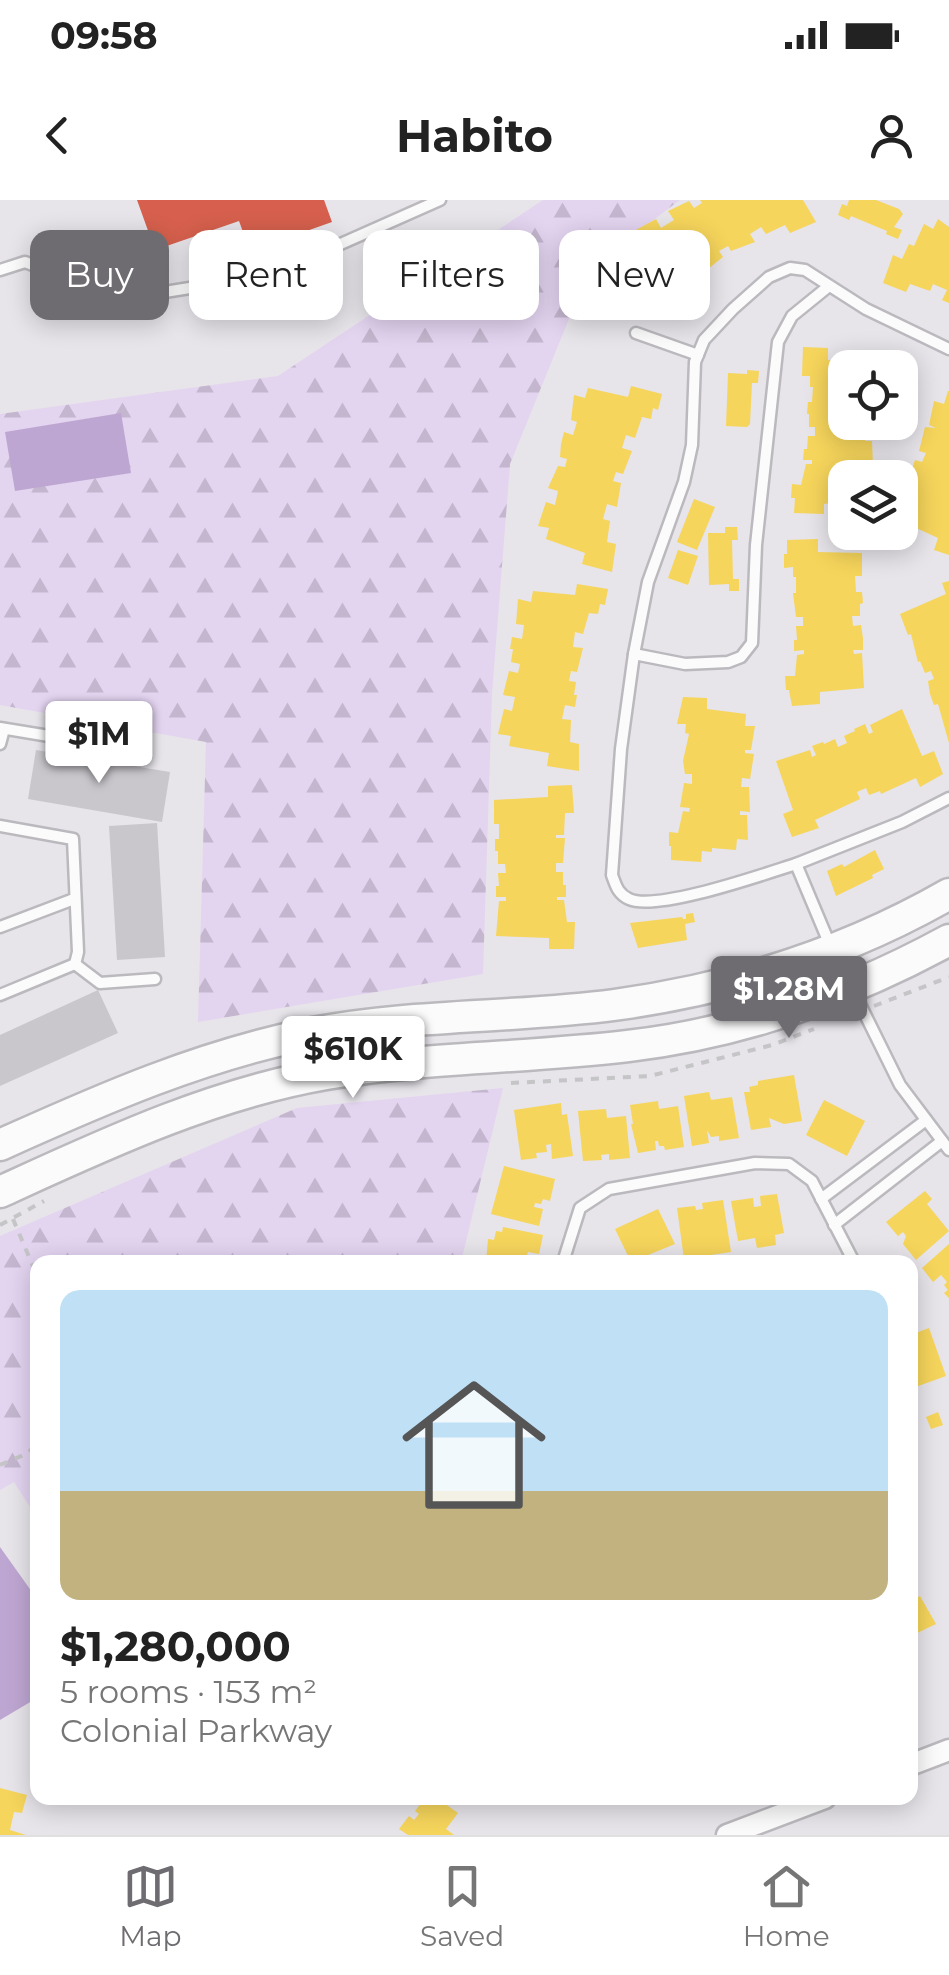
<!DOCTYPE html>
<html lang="en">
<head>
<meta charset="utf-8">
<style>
  :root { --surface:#fff; --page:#f2f2f2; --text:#222; --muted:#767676; --line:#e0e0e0; --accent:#6f6c71 }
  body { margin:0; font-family:Montserrat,sans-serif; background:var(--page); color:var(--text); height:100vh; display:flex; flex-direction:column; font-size:38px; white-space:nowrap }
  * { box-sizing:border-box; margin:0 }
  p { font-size:32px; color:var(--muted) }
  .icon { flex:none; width:55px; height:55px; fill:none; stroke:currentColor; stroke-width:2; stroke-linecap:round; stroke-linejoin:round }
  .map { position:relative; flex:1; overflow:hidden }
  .sheet { position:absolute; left:30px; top:1055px; width:888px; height:550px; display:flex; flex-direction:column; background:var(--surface); border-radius:20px; box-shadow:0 5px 25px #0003 }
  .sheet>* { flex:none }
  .banner { position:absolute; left:30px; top:30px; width:890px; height:90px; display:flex; gap:20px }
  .tools { position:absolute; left:828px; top:150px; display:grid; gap:20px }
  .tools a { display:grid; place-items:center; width:90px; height:90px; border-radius:20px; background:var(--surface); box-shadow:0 5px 25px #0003; font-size:50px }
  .price { position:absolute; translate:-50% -85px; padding:0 22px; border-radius:10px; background:#fff; color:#222; font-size:32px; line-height:65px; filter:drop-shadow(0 2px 5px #0008) }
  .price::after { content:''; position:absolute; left:50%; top:60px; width:30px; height:22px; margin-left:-15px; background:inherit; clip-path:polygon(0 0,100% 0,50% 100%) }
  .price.selected { background:var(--accent); color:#fff }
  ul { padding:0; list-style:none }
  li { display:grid; align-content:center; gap:20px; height:530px; padding:0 30px }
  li+li { border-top:2px solid var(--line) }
  li span { display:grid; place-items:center; height:310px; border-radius:20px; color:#555 }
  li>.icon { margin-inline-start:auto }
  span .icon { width:180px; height:180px; fill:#fffc; stroke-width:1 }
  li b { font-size:42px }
  .chip { padding:0 35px; border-radius:20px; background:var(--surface); box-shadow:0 5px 25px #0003; font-size:35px; line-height:90px }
  .chip.selected { background:var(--accent); color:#fff }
  .status { display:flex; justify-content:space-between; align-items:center; height:70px; padding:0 50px; background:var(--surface); direction:ltr }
  .status svg { height:28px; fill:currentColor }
  header { display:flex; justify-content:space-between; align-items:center; height:130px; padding:0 30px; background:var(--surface); font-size:45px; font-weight:700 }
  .tabs { display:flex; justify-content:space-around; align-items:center; height:140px; border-top:2px solid var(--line); background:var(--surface); font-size:28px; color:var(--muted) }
  .tabs a { display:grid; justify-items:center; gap:5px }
  .tabs .selected { color:var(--accent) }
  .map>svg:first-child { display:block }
  .forest { fill:url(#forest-firs) }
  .water { fill:#bea6d2 }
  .homes { fill:#f6d55c }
  .shops { fill:#d6604d }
  .building { fill:#cac7cc }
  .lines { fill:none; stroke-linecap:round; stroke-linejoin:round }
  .lane-casing { stroke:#bbb9bd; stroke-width:15 }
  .street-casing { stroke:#bbb9bd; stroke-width:25 }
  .secondary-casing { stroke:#bbb9bd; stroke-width:35 }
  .path { stroke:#c5c4c6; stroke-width:4; stroke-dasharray:8 8; stroke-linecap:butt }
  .lane { stroke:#fbfbfc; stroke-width:10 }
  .street { stroke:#fbfbfc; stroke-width:20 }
  .secondary { stroke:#fbfbfc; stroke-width:30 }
</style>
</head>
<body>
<div class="status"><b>09:58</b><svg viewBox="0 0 49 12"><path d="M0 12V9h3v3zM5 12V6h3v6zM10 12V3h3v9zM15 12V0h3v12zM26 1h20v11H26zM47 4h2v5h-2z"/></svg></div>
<header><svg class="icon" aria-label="back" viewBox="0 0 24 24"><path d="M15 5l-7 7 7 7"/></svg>Habito<svg class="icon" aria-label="person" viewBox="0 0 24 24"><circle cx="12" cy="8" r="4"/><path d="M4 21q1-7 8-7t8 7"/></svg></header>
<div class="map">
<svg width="949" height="1635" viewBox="0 0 949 1635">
  <defs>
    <pattern id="forest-firs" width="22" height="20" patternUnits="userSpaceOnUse" patternTransform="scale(2.5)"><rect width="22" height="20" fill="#e3d4f0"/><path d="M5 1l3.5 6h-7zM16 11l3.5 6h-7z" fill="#c3b6ce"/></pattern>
  </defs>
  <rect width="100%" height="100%" fill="#e7e4ea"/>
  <!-- forest -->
  <g class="forest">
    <polygon points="543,0 680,0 590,67 510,264 492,493 483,774 198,822 206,542 0,505 0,214 278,176"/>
    <polygon points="503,888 461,1062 38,1062 37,1318 14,1282 0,1290 0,1036 297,908"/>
  </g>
  <!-- water -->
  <g class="water">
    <polygon points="121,213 131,273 15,291 5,232"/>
    <polygon points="0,1347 37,1399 37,1498 0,1520"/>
  </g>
  <!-- homes -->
  <g class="homes">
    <polygon points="700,0 803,0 816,22 790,33 785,25 766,34 761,27 750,34 755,42 731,51 728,46 719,51 723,57 704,72 699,62 686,70 691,77 674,89 679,96 655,115 638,88 648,82 631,45 639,40 634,31 656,19 661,28 674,20 668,11 689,1 694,8 702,3"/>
    <polygon points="849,0 876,0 899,9 903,14 894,27 902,30 898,39 886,34 887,31 851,16 849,20 838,15 842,4 847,6"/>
    <polygon points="938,19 949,27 949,103 942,100 947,90 933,84 930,91 910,84 906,92 883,83 893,55 902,59 909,44 914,46 924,24 933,29"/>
    <polygon points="803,147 828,148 828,160 860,164 860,168 845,168 845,222 873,222 872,231 865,231 865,241 872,241 873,266 862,265 862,268 869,269 869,278 845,278 845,301 824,304 824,314 794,313 795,298 791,298 792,284 801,285 806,264 812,264 812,260 803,260 804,249 807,249 808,236 815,236 815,227 809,227 809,214 807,214 808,202 812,202 813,187 810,187 810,176 802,176"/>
    <polygon points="747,170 759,171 758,183 752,183 750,224 747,227 726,226 728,173 747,174"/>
    <polygon points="631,186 662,194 658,210 653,208 651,219 642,217 635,238 626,235 622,248 632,251 623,274 616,272 613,281 621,283 617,307 607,304 603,319 610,321 607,342 616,344 612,372 582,364 585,353 546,339 549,328 538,326 546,302 555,305 558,291 548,288 558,266 565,267 567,259 560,257 561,244 564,232 573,235 577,222 571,220 574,195 585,198 588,188 628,197"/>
    <polygon points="948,191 949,191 949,355 934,350 938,338 901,321 904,312 900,310 900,297 905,286 912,289 913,285 904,282 908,271 911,272 915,260 922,262 926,253 919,251 925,227 936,228 929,225 934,201 944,204"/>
    <polygon points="694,299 715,307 697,350 677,342"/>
    <polygon points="725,327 737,327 738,340 732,340 733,379 739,379 739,391 729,391 729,384 709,385 708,333 725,333"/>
    <polygon points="818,339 818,352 862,353 862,376 855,376 856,392 862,392 863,403 860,404 860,416 852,416 853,426 861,425 863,438 863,450 853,450 854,454 862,453 864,488 820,492 820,504 792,506 789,490 786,490 785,476 795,476 797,455 804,454 804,450 794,451 794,440 797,440 796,426 803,426 803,417 796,417 793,393 796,393 796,377 793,377 793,367 784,368 784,354 787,354 787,340"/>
    <polygon points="678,350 698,356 688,385 668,378"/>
    <polygon points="949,381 949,543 938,504 934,505 930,494 928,481 934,479 931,471 925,473 920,461 918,462 911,434 908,435 900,414 946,394 942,383"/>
    <polygon points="577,384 608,389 605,405 600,404 598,414 589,413 583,434 575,432 573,447 583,448 577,472 571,471 569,481 576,482 574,495 577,495 575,507 565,505 562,519 571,520 570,542 579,544 579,571 547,566 549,553 509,546 511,536 498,534 504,509 512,511 515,497 503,495 509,471 518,473 520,464 511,462 513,449 510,449 512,437 522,439 524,425 516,424 518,399 531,402 533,391 575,395"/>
    <polygon points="683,497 707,498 707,509 746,514 745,526 755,526 751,550 745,550 745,553 754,554 750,579 742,578 741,587 749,587 750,612 740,611 740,615 747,615 748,640 737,639 736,650 712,648 712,652 702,651 701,662 671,660 671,646 669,646 669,632 678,633 683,611 689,612 690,608 680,607 684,583 692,584 692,574 685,574 683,561 689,534 685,533 686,524 677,524"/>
    <polygon points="902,509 922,556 934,551 943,574 920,587 916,578 881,594 880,591 869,595 866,588 857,592 860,599 815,620 819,628 792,637 783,614 793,610 776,561 810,550 812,557 816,555 812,546 823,542 824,544 835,539 838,547 847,543 844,536 855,531 854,529 865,524 869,534 873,532 870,525"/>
    <polygon points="572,585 574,613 565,613 564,635 556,635 556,638 565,638 563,663 556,663 556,672 563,672 563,685 566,685 566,697 557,697 557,700 564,700 567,722 575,722 574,749 549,749 549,738 496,736 499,701 506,701 506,697 496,697 496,686 499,686 498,673 506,673 505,664 498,664 498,651 495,651 495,639 499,639 499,624 494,624 494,600 548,597 548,586"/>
    <polygon points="875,650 884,669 872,675 873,678 836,696 827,671 842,664 844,667"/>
    <polygon points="693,713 695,722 685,724 687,740 638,748 630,723 682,717 683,719 686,719 686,714"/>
    <polygon points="794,875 802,921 784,924 769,918 771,927 751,930 744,892 750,892 749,887 758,885 758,881"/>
    <polygon points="709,892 711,900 732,897 739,938 719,941 719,936 711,937 707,930 709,943 692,946 684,896"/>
    <polygon points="824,900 865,921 847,956 806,935"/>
    <polygon points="658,901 659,909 678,906 684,947 665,950 664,946 659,946 658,941 655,941 656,950 638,953 631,924 633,924 630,905"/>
    <polygon points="561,903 562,915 567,914 573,956 552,959 551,944 546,945 547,952 536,953 537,958 521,960 514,910"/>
    <polygon points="606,909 607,918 626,916 630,958 609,960 609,954 601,955 602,960 583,961 578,911"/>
    <polygon points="504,966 555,979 550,1001 543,999 541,1004 535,1003 534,1007 543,1009 539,1026 491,1014"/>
    <polygon points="925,991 932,999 927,1004 949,1031 916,1060 903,1044 906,1036 903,1032 898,1036 886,1022"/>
    <polygon points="777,994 784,1033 775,1035 776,1045 757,1048 755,1038 738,1041 731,1001 753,998 754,1007 761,1006 760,996"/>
    <polygon points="723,1000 731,1052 684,1059 677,1008 695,1006 696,1010 703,1009 702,1003"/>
    <polygon points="658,1009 675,1044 631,1062 615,1029"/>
    <polygon points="503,1027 543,1035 539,1054 528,1052 526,1059 534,1062 486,1062 488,1039 494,1040 496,1031 502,1032"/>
    <polygon points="949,1044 949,1098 944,1093 948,1090 944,1085 947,1082 941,1075 933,1082 922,1068"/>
    <polygon points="929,1128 946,1176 910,1189 910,1137 913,1144 917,1143 913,1134"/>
    <polygon points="938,1212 943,1225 931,1229 926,1217"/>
    <polygon points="920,1396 936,1424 915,1434 917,1439 910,1442 910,1401"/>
    <polygon points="0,1588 27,1595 22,1613 14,1612 10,1630 26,1635 0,1635"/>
    <polygon points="425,1598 434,1602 437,1598 458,1613 446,1629 454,1635 408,1635 399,1629 409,1616 414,1620 419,1614 415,1611"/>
  </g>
  <!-- shops -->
  <polygon class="shops" points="137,0 324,0 332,22 250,51 239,21 155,50"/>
  <!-- building -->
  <g class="building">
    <polygon points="36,550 170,572 162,622 28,599"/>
    <polygon points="157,623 165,757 117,760 109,626"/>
    <polygon points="98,790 118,833 0,886 0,835"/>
  </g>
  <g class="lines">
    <!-- lane casing -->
    <g class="lane-casing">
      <g id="lane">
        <polyline points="0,70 25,62 69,79 140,96 233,81 327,50 440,0"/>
        <polyline points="829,86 792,116 778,142 756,345 752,443 741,457 728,462 685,464 634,454 648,382 684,282 692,245 695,162 704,140 733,109 769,77 790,68 805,70 866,109 949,149"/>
        <polyline points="636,133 698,155"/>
        <path d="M634 454 621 549 612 675C616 686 618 694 629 699 656 712 764 674 796 664L830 745"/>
        <polyline points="0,528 55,537"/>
        <polyline points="0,544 4,529"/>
        <polyline points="0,626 73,639 78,752 75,764 0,795"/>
        <polyline points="796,664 902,622 949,598"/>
        <polyline points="0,727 74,699"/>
        <polyline points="75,764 100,783 155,779"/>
        <polyline points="852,788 900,885 949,950"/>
        <polyline points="821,999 926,920"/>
        <polyline points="834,1025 942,941"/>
        <polyline points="563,1062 580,1008 609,989 755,963 789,964 812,981 854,1062"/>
      </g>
    </g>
    <!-- street casing -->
    <g class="street-casing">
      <g id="street">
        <polyline points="910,1565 949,1550"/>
        <polyline points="727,1635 825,1598"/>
      </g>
    </g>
    <!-- secondary casing -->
    <g class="secondary-casing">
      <g id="secondary">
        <path d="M0 945C102 899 202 855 313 833 412 814 514 818 614 805 732 789 846 753 949 694"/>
        <path d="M0 992C105 944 211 894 326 874 426 857 528 858 628 846 740 833 850 794 949 740"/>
      </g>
    </g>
    <!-- path -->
    <g class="path">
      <polyline points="874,806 949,777"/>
      <polyline points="511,883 650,876 772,845 814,829"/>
      <polyline points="13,1019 38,1078"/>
      <polyline points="0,1025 44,1001"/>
      <polyline points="0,1265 26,1254 38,1244"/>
    </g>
    <!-- lane -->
    <use href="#lane" class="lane"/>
    <!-- street -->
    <use href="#street" class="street"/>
    <!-- secondary -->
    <use href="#secondary" class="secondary"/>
  </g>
</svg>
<div class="tools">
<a><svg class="icon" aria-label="locate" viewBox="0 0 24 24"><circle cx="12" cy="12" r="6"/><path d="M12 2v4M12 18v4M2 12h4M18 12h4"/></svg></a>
<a><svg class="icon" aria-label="layers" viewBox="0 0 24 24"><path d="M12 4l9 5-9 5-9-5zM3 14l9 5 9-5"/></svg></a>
</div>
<b class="price" style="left:99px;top:586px">$1M</b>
<b class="price selected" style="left:789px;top:841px">$1.28M</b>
<b class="price" style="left:353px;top:901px">$610K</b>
<div class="banner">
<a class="chip selected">Buy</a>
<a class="chip">Rent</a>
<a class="chip">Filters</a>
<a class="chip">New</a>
</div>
<section class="sheet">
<ul>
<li><span style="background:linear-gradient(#bfe0f5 65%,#c2b280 0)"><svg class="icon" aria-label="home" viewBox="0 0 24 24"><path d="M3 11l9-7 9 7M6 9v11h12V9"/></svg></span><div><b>$1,280,000</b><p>5 rooms · 153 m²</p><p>Colonial Parkway</p></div></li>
</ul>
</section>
</div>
<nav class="tabs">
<a class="selected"><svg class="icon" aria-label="map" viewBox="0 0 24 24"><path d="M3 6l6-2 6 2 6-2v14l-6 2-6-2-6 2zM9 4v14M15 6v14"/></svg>Map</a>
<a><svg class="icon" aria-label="saved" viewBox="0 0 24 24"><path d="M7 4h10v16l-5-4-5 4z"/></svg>Saved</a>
<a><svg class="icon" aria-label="home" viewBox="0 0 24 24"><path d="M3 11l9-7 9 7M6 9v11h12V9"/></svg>Home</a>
</nav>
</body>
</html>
